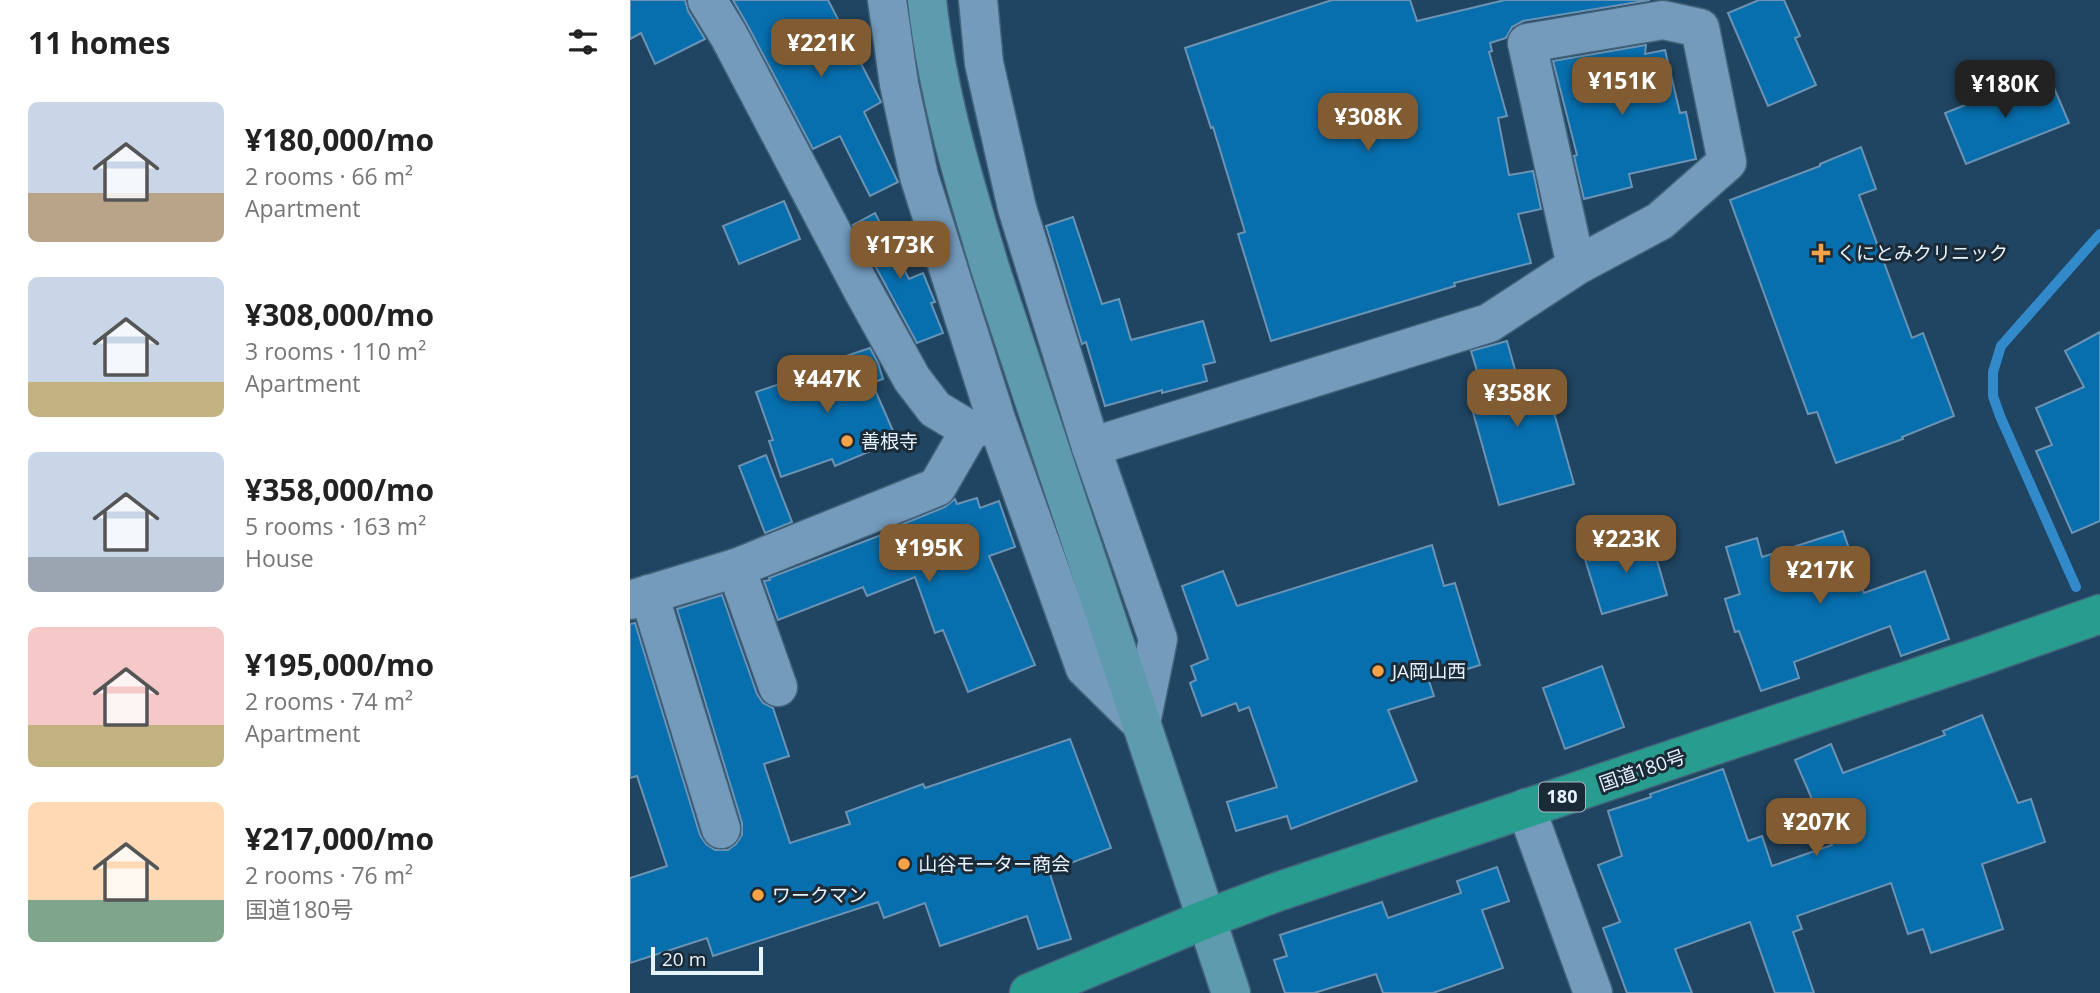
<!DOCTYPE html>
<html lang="en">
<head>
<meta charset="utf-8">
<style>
  :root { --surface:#fff; --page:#f2f2f2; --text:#222; --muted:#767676; --accent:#815c33 }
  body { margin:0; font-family:"Open Sans","Noto Sans JP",sans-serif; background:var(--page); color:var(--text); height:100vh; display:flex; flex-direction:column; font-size:26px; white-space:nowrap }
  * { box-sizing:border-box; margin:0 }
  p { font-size:23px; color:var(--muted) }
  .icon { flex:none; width:38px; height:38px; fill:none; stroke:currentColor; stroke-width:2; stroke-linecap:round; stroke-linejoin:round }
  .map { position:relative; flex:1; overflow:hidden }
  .panel { display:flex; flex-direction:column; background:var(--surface); width:630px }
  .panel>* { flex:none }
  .scale { position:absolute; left:21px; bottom:18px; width:112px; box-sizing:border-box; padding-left:7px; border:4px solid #e7f3fe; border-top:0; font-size:19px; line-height:24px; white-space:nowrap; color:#e7f3fe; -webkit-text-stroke:5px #1a2a37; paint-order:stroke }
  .price { position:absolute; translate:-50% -60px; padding:0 16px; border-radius:14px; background:var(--accent); color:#fff; font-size:23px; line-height:46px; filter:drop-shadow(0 2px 4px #0008) }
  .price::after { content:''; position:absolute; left:50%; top:42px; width:21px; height:16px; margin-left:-10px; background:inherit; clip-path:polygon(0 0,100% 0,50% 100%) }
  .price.selected { background:#222; color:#fff }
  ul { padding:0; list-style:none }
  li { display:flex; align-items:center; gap:21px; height:175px; padding:0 28px }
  li span { display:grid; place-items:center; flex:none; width:196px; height:140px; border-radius:10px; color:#555 }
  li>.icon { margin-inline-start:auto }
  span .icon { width:84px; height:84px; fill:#fffc; stroke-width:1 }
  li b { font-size:30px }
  h2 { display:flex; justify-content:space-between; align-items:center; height:84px; padding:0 28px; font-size:30px }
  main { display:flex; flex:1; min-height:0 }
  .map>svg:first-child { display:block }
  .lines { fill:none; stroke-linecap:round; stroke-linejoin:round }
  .stream { stroke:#328acb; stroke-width:10 }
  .building { fill:#076fae; stroke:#6c93b3; stroke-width:2 }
  .street-casing { stroke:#43637a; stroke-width:41 }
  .secondary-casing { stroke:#43637a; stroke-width:41 }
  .highway-casing { stroke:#43637a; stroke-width:41 }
  .street { stroke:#749bbc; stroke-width:38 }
  .secondary { stroke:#5e9baf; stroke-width:38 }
  .highway { stroke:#299c90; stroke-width:38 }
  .poi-dot { fill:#f6a247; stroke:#1a2a37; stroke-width:2.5 }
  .labels { text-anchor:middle; stroke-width:6; stroke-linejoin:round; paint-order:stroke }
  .shield { fill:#1a2a37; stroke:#aab7c2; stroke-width:2 }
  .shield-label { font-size:18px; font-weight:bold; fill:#e7f3fe }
  .poi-label { font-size:19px; fill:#e7f3fe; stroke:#1a2a37; text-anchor:start }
  .street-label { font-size:19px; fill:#e7f3fe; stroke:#1a2a37 }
</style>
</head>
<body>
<main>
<section class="panel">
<h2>11 homes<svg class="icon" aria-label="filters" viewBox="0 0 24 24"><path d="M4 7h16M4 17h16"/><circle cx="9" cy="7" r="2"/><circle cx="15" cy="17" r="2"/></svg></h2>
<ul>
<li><span style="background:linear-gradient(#c9d6e8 65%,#b9a48a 0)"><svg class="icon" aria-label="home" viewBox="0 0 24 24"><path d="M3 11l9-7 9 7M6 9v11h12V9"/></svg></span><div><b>¥180,000/mo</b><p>2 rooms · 66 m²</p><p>Apartment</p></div></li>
<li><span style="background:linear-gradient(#c9d6e8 75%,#c2b280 0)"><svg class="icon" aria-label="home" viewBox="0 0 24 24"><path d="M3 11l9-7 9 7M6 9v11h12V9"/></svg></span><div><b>¥308,000/mo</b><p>3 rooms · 110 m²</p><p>Apartment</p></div></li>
<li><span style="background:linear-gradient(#c9d6e8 75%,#9aa5b1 0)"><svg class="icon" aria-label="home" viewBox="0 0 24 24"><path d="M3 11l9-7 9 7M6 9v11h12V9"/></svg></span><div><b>¥358,000/mo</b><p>5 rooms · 163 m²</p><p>House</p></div></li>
<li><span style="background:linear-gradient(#f6c9c9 70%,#c2b280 0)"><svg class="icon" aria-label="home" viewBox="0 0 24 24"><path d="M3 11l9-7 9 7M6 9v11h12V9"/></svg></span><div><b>¥195,000/mo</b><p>2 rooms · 74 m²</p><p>Apartment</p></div></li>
<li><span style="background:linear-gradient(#ffd9b3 70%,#7fa58c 0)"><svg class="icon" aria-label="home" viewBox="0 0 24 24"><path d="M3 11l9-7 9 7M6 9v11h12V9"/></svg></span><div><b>¥217,000/mo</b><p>2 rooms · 76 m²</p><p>国道180号</p></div></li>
</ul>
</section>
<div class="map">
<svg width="1470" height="993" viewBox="0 0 1470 993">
  <rect width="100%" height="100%" fill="#204562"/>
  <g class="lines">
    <!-- stream -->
    <polyline class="stream" points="1446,587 1370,416 1363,396 1363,372 1371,346 1470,234"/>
  </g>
  <!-- building -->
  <g class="building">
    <polygon points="0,0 55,0 58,11 75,39 25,64 11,33 0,39"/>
    <polygon points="103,0 198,0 251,102 234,112 268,182 240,196 210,136 183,149 118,26"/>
    <polygon points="702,0 780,0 787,21 875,0 1020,0 893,21 882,27 876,38 860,43 862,51 859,52 877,116 868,118 879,175 903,171 911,209 888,214 901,263 824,283 825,286 641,341 608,234 615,232 583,127 581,128 555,48"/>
    <polygon points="1129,0 1154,0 1170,36 1165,38 1186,85 1138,106 1098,13"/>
    <polygon points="1016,45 1015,54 1035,50 1050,113 1056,112 1066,159 999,174 1002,187 954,199 944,156 947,155 923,61"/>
    <polygon points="1390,83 1395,94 1422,83 1439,123 1336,164 1315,113"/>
    <polygon points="1231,147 1246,189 1229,195 1282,338 1293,333 1324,416 1272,437 1273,439 1206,463 1187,412 1178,414 1100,200 1190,166 1190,164"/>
    <polygon points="154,201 170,239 109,264 93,226"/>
    <polygon points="245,213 279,279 293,273 305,302 301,303 313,333 287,343 223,225"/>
    <polygon points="443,217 472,304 489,299 501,340 573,321 585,362 573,365 577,381 532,393 532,390 475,406 456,342 452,344 416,226"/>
    <polygon points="1470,332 1470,521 1442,533 1406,451 1422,445 1406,408 1454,387 1435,351"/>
    <polygon points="877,341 889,384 914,377 944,484 869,505 839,398 854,394 841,351"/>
    <polygon points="240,348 248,363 253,379 242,383 267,440 205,466 202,459 151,477 139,441 143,440 126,392 205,365 204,360"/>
    <polygon points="136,455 162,522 135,533 109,466"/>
    <polygon points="347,498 350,508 369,501 385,547 359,556 405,665 338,692 313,630 305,633 285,577 237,596 233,587 148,620 134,581 140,580 139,578 259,532 258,530 315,507 325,499 327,504"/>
    <polygon points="1213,531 1234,593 1295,571 1319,639 1271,656 1260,626 1164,662 1169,678 1131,691 1109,631 1105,632 1095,599 1110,594 1096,547 1127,538 1132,557"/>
    <polygon points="1020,536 1037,595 972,614 954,556"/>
    <polygon points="802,545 814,586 825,583 850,665 799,681 804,696 758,710 787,781 661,829 657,816 606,831 597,802 647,787 619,707 609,711 606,703 572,716 560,683 566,680 561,666 578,659 552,586 593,571 607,606"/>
    <polygon points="92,595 127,694 133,703 143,708 159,756 134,764 160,843 220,824 216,812 293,784 295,788 440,739 481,848 419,871 441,939 408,949 397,916 310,946 295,903 254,918 248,902 83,956 77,938 0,963 0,878 37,866 7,776 0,778 0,624 5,623 70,835 76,844 85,850 98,850 106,844 112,835 112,823 47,609"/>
    <polygon points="972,666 994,727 935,749 913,688"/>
    <polygon points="1352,715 1388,803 1401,799 1415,842 1352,864 1373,929 1301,953 1293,929 1278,934 1261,883 1167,916 1172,929 1163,932 1184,993 1145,993 1120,922 1045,949 1062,993 997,993 973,928 990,922 968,865 992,856 978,811 1021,797 1020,794 1093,769 1118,841 1132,836 1142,866 1202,845 1165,760 1201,744 1213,773 1315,735 1313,731"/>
    <polygon points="867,867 879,901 852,910 873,968 803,993 753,993 746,974 684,993 655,993 644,960 657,956 650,935 752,902 758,918 831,893 827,881"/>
  </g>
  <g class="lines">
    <!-- street casing -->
    <g class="street-casing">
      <g id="street">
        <polyline points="77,0 99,36 232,289 282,379 305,409 340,430"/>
        <polyline points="257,0 269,84 289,176 367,422 455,668 511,723"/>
        <polyline points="348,0 354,63 387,208 461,447 528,639 511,723"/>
        <polyline points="461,447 859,323 946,266 1030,221 1097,162 1070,28 1033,20 897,43 946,266"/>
        <polyline points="106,568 148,687"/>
        <polyline points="19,594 91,829"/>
        <polyline points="0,600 106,568 307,487 340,430 365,423"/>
        <polyline points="896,808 963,993"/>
      </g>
    </g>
    <!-- secondary casing -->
    <g class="secondary-casing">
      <path id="secondary" d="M297 0C307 93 334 182 361 271L601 993"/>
    </g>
    <!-- highway casing -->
    <g class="highway-casing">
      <polyline id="highway" points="399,993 576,919 647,892 1348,657 1470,614"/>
    </g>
    <!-- street -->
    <use href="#street" class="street"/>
    <!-- secondary -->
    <use href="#secondary" class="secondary"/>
    <!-- highway -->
    <use href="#highway" class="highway"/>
  </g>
  <!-- markers -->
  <g class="poi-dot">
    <path d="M1187.5 242.5h7v7h7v7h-7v7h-7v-7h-7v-7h7z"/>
    <circle cx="217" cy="441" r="7"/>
    <circle cx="748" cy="671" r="7"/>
    <circle cx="274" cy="864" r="7"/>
    <circle cx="128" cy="895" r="7"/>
  </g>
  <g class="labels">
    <!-- shield labels -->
    <rect class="shield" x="909" y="782.5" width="46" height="29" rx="5"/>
    <g class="shield-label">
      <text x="932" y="803">180</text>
    </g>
    <!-- poi labels -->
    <g class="poi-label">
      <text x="1207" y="260">くにとみクリニック</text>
      <text x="231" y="448">善根寺</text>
      <text x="762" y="678">JA岡山西</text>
      <text x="288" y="871">山谷モーター商会</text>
      <text x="142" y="902">ワークマン</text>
    </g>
    <!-- street labels -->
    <g class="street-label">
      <text transform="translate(1012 770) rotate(-19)" y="7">国道180号</text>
    </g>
  </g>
</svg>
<div class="scale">20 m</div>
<b class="price" style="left:191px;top:79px">¥221K</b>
<b class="price" style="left:992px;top:117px">¥151K</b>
<b class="price selected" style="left:1375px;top:120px">¥180K</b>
<b class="price" style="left:738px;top:153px">¥308K</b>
<b class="price" style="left:270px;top:281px">¥173K</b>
<b class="price" style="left:197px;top:415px">¥447K</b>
<b class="price" style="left:887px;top:429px">¥358K</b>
<b class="price" style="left:996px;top:575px">¥223K</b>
<b class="price" style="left:299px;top:584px">¥195K</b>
<b class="price" style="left:1190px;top:606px">¥217K</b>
<b class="price" style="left:1186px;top:858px">¥207K</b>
</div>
</main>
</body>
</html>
